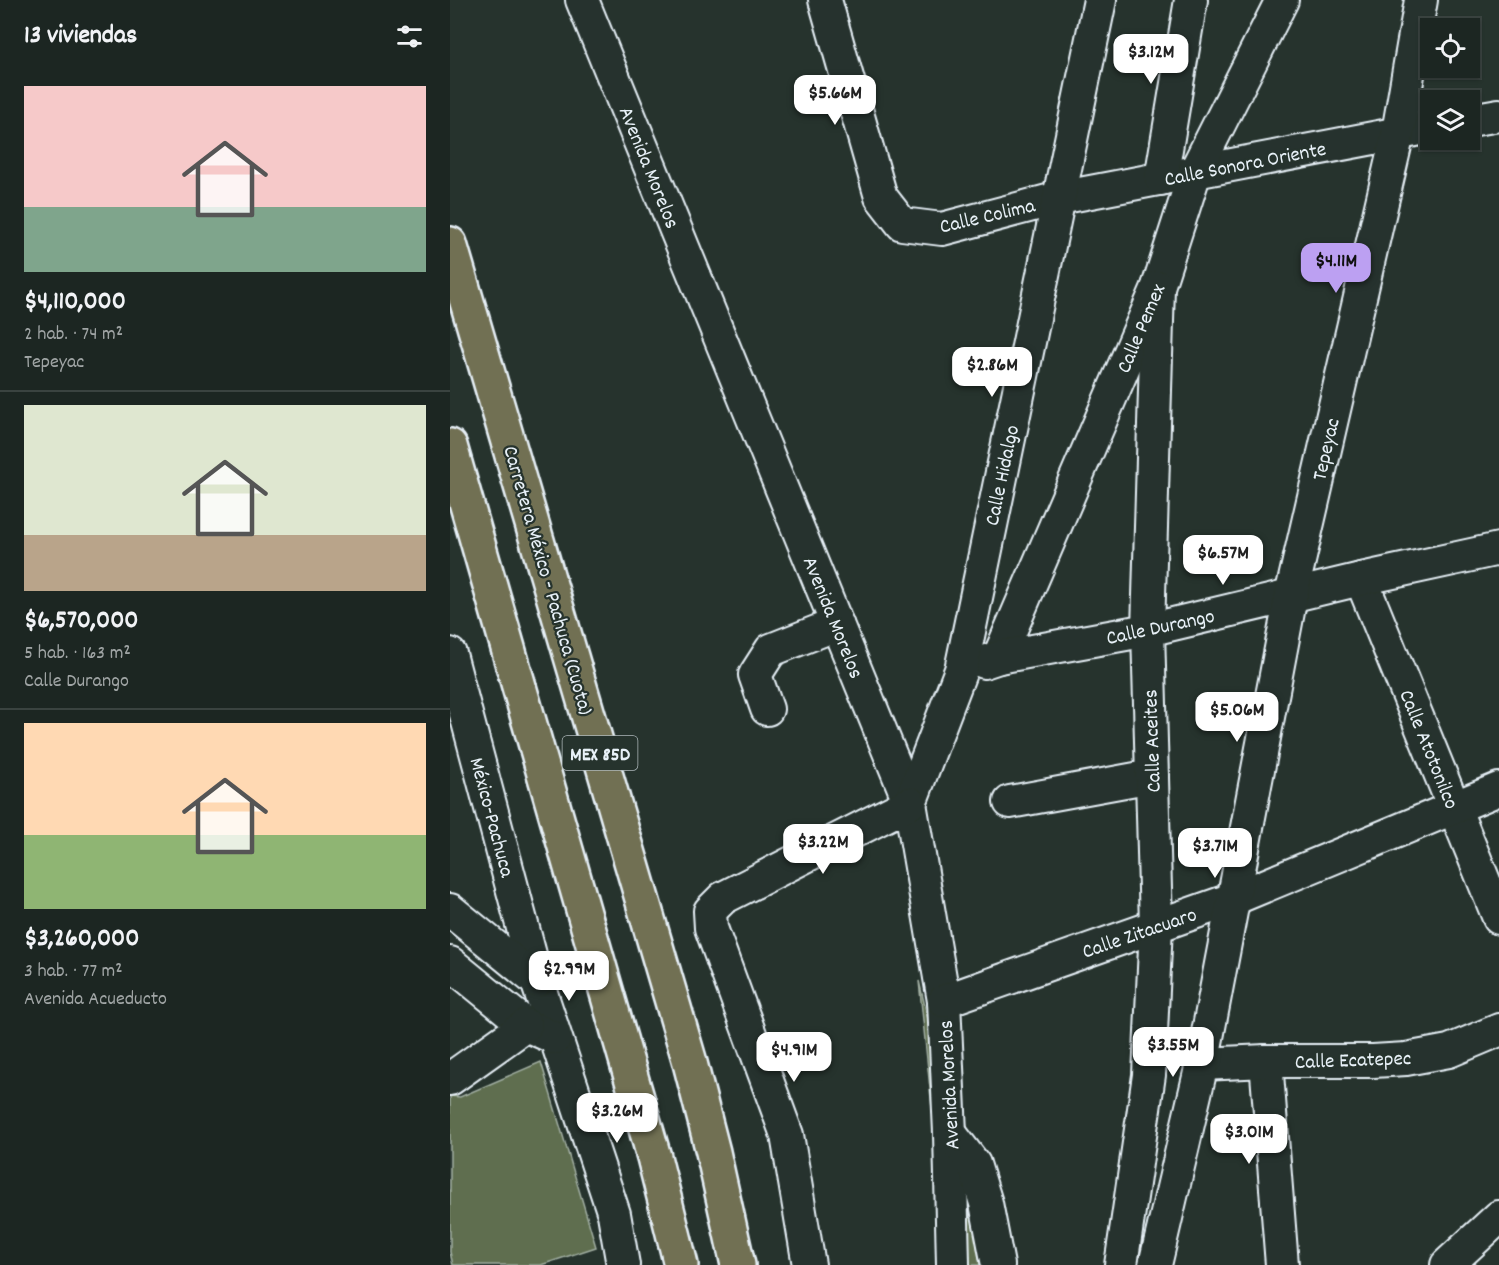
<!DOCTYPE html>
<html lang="es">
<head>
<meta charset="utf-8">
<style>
  :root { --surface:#1c2622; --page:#252e2a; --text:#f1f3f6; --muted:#a0a5a5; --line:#3a4340; --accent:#bca0f2 }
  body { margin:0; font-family:Dekko,sans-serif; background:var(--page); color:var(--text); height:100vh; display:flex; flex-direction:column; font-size:22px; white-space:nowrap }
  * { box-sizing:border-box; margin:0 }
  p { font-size:20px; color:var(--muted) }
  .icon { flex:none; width:33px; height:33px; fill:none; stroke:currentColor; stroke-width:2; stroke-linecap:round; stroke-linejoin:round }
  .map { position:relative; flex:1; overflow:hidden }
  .sheet { display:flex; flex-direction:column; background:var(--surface); width:450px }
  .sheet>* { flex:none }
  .fabs { position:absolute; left:970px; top:18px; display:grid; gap:12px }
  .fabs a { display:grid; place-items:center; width:60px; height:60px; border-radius:0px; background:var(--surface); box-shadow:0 2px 4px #0004,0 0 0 2px var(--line); font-size:30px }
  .price { position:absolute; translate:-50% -51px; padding:0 14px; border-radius:12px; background:#fff; color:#222; font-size:20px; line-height:39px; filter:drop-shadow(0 2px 3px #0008) }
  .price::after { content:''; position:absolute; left:50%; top:36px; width:18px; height:14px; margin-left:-9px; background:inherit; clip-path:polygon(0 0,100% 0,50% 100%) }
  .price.on { background:var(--accent); color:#111 }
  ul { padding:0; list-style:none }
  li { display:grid; align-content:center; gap:12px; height:318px; padding:0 24px }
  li+li { border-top:2px solid var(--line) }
  li span { display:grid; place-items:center; height:186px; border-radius:0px; color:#555 }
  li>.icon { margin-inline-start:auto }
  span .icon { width:108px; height:108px; fill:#fffc; stroke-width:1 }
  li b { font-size:26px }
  h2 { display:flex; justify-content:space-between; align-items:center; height:72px; padding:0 24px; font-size:26px }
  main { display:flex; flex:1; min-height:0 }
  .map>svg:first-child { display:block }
  .green { fill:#5e6e4f; stroke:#a3b0a4; stroke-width:1.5 }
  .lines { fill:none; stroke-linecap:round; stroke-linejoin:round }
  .minor-casing { stroke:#e8f1f8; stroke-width:36 }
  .highway-casing { stroke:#e8f1f8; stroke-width:38 }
  .minor { stroke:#26332d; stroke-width:32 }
  .highway { stroke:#716f52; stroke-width:33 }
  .labels { text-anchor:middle; stroke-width:4.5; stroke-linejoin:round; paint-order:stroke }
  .shield { fill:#26332d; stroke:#aeb8bb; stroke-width:1.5 }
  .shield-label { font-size:20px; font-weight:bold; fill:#e8f1f8 }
  .street-label { font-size:21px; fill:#e8f1f8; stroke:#26332d }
</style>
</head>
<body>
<main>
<section class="sheet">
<h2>13 viviendas<svg class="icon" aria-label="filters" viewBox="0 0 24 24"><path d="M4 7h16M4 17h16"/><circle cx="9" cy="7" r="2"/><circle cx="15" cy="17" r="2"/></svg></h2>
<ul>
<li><span style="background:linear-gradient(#f6c9c9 65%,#7fa58c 0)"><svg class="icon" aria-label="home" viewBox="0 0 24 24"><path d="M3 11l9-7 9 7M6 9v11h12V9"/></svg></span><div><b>$4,110,000</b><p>2 hab. · 74 m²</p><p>Tepeyac</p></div></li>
<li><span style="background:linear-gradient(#dfe7d0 70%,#b9a48a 0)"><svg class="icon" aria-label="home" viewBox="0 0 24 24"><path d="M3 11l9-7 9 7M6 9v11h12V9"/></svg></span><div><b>$6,570,000</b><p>5 hab. · 163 m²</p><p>Calle Durango</p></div></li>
<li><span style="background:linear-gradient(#ffd9b3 60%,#8fb573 0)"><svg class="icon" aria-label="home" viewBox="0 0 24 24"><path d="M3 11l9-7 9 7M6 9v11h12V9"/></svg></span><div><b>$3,260,000</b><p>3 hab. · 77 m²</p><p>Avenida Acueducto</p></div></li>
</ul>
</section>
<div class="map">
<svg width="1049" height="1265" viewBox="0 0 1049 1265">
  <rect width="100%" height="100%" fill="#26332d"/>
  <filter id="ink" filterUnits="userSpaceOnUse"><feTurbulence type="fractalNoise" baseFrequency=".0167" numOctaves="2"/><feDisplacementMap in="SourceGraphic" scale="12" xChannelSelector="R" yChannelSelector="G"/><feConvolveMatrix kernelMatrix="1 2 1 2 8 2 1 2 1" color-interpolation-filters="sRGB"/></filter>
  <g filter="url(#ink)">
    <!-- green -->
    <g class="green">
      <polygon points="469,981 519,1194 530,1265 498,1265"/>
      <polygon points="91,1062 146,1247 91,1265 3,1265 0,1252 0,1096 10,1097"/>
    </g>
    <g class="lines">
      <!-- minor casing -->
      <g class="minor-casing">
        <g id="minor">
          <polyline points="132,0 460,803 494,1001 500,1133 503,1265"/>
          <polyline points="375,0 431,197 452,224 492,229 609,198 981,127"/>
          <polyline points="1020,120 1049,115"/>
          <polyline points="711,179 741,0"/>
          <polyline points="911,579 1049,918"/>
          <polyline points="0,654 87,981 164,1214 173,1265"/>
          <polyline points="549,657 708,287 745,172 832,0"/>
          <polyline points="534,662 549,657 698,630 911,579 1049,549"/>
          <polyline points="317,709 305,675 321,650 387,624"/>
          <polyline points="560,802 702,776"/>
          <polyline points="460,803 511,670 650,0"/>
          <polyline points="0,910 87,981"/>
          <polyline points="0,963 76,1025 105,1038"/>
          <polyline points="494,1001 783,899 1049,789"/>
          <polyline points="816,1061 832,1265"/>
          <polyline points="752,1064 816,1061 923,1061 956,1059 999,1051 1049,1030"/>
          <polyline points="0,1079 76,1025"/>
          <polyline points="500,1133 524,1164 536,1203 548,1265"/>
          <polyline points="359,1265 337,1135 261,928 260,911 273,898 460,803"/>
          <polyline points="671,1265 699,1075 706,926 698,630 708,287"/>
          <polyline points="705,1265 752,1064 841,596 948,133 971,0"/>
          <polyline points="997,1265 1049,1217"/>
        </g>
      </g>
      <!-- highway casing -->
      <g class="highway-casing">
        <g id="highway">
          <polyline points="0,244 239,1059 263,1152 288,1265"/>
          <polyline points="0,446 204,1157 231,1265"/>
        </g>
      </g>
      <!-- minor -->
      <use href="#minor" class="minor"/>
      <!-- highway -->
      <use href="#highway" class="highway"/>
    </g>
  </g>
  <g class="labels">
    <!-- shield labels -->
    <rect class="shield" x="112.5" y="736" width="75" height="34" rx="4.5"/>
    <g class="shield-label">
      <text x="150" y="760">MEX 85D</text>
    </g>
    <!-- street labels -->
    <g class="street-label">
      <text transform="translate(795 163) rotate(-11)" y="7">Calle Sonora Oriente</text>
      <text transform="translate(200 167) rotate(68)" y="7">Avenida Morelos</text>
      <text transform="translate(537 215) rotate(-13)" y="7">Calle Colima</text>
      <text transform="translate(690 328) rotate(-67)" y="7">Calle Pemex</text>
      <text transform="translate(875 449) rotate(-77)" y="7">Tepeyac</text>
      <text transform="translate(551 475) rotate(-78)" y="7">Calle Hidalgo</text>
      <text transform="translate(99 580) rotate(74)" y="7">Carretera México - Pachuca (Cuota)</text>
      <text transform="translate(384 617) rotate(68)" y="7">Avenida Morelos</text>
      <text transform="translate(710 626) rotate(-12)" y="7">Calle Durango</text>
      <text transform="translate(701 741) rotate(-92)" y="7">Calle Aceites</text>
      <text transform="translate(980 749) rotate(68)" y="7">Calle Atotonilco</text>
      <text transform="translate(43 817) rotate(75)" y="7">México-Pachuca</text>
      <text transform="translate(689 932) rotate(-19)" y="7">Calle Zitacuaro</text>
      <text transform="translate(903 1059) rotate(-2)" y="7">Calle Ecatepec</text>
      <text transform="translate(498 1085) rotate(-93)" y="7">Avenida Morelos</text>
    </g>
  </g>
</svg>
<div class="fabs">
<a><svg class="icon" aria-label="locate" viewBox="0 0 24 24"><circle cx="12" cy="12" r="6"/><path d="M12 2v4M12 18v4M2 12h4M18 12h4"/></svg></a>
<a><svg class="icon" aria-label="layers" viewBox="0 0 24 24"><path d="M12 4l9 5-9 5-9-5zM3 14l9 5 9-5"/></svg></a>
</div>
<b class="price" style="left:701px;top:85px">$3.12M</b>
<b class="price" style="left:385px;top:126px">$5.66M</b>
<b class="price on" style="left:886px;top:294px">$4.11M</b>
<b class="price" style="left:542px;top:398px">$2.86M</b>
<b class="price" style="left:773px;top:586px">$6.57M</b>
<b class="price" style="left:787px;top:743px">$5.06M</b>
<b class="price" style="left:373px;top:875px">$3.22M</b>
<b class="price" style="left:765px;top:879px">$3.71M</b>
<b class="price" style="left:119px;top:1002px">$2.99M</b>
<b class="price" style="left:723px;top:1078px">$3.55M</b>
<b class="price" style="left:344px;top:1083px">$4.91M</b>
<b class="price" style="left:167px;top:1144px">$3.26M</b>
<b class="price" style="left:799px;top:1165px">$3.01M</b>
</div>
</main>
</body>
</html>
